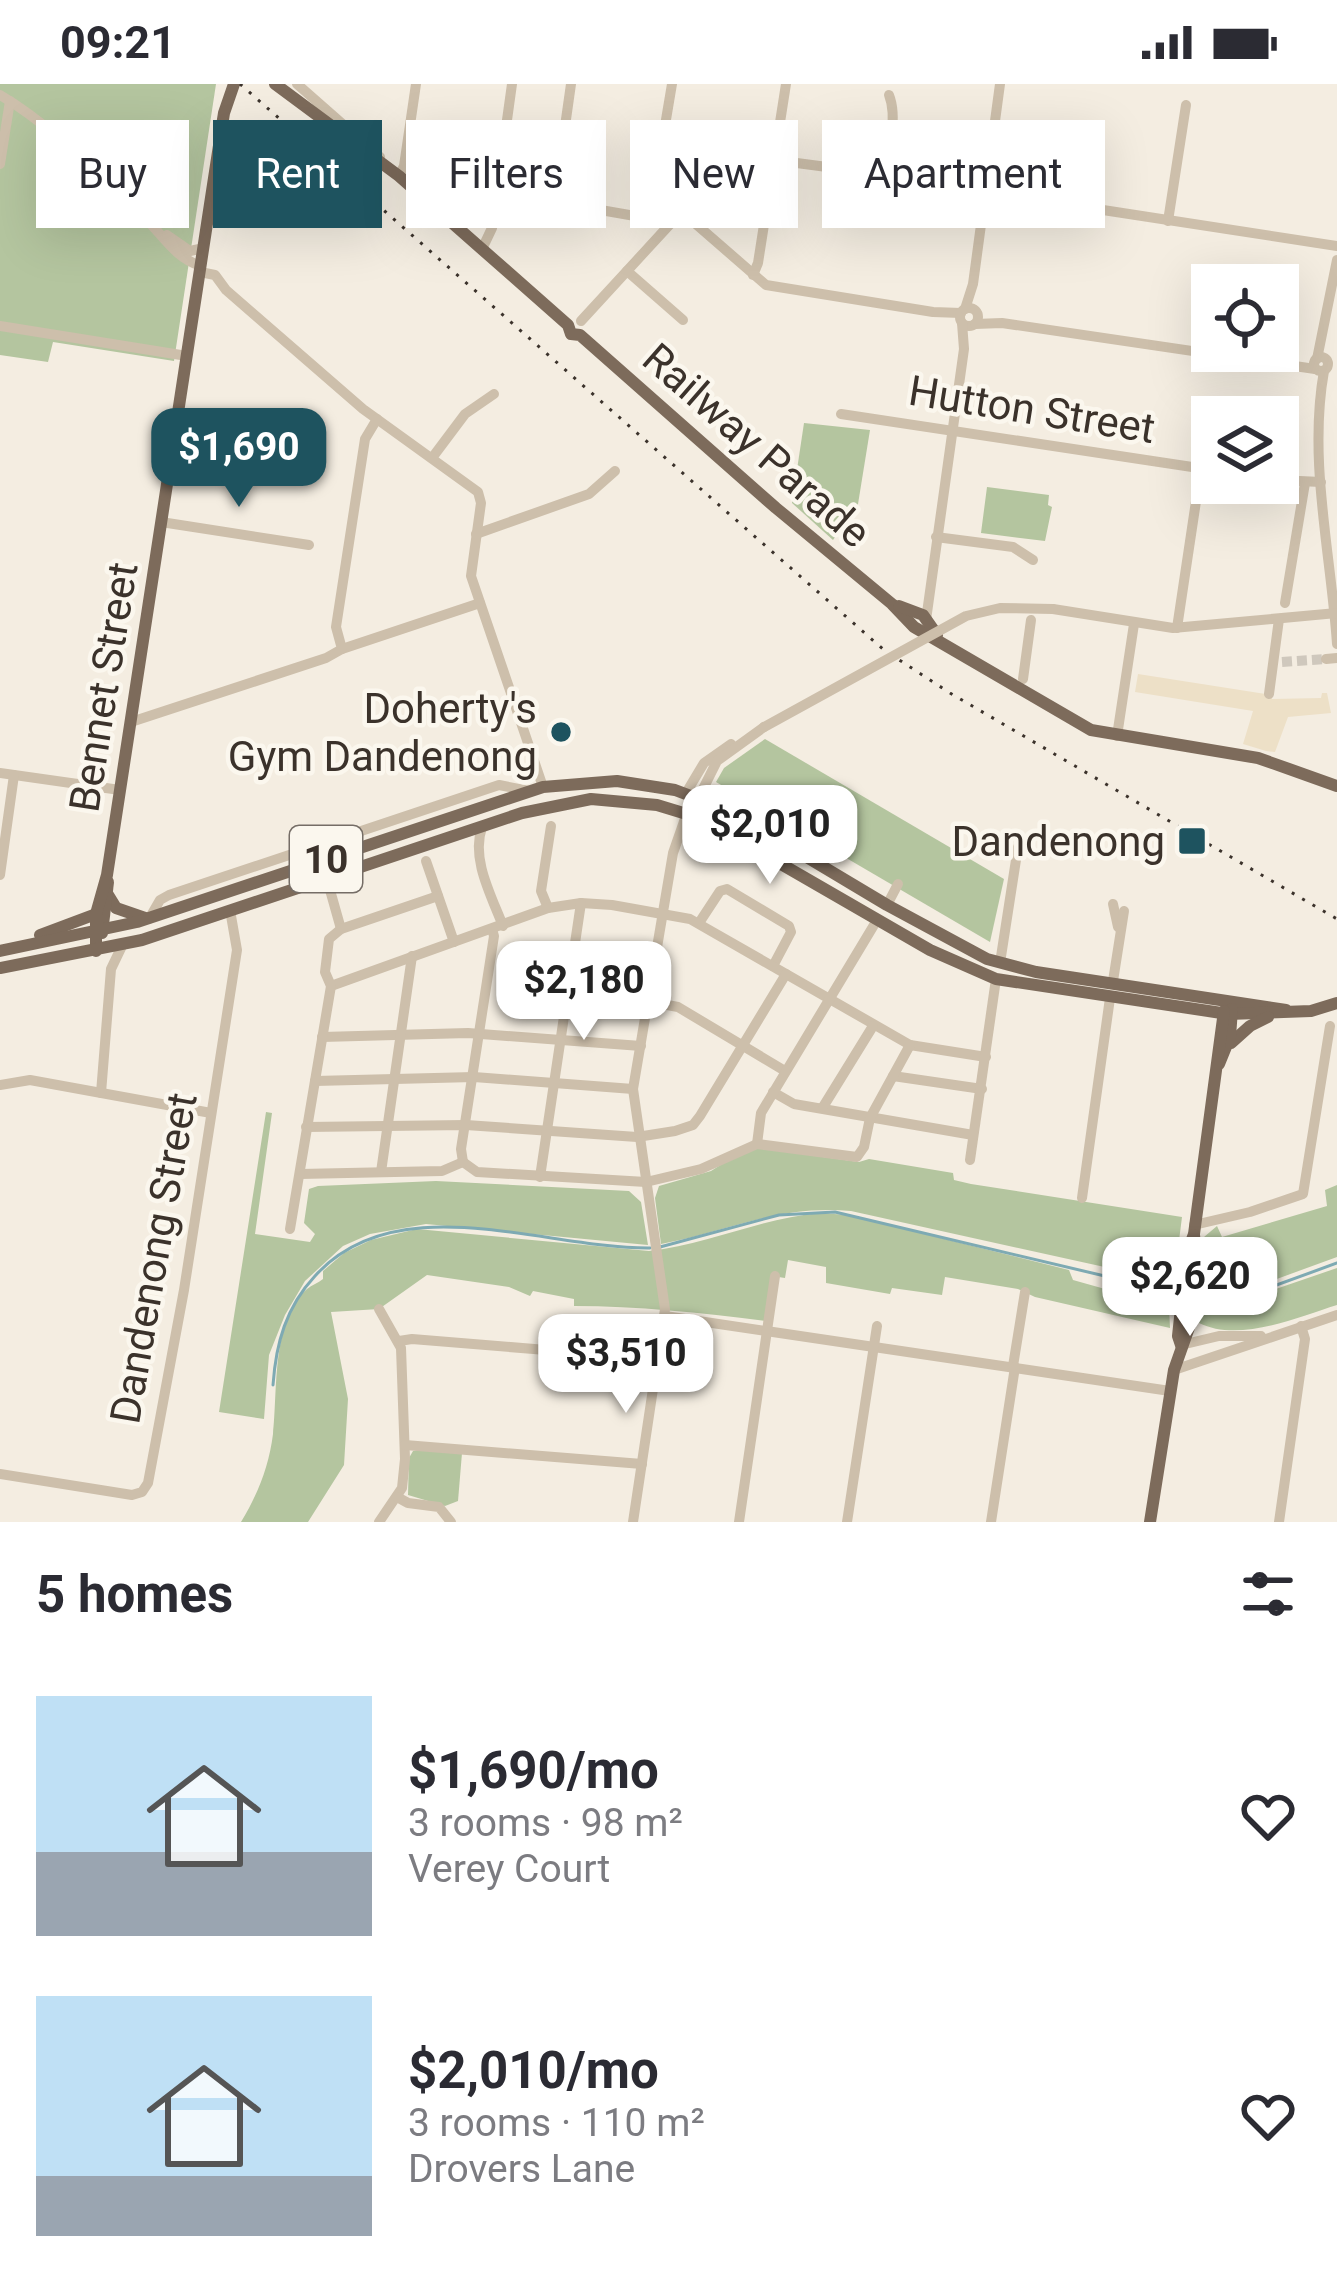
<!DOCTYPE html>
<html lang="en">
<head>
<meta charset="utf-8">
<style>
  :root { --surface:#fff; --page:#f7f7f7; --text:#2b2b33; --muted:#7c7c81; --accent:#1e535f }
  body { margin:0; font-family:Roboto,sans-serif; background:var(--page); color:var(--text); height:100vh; display:flex; flex-direction:column; font-size:45px; white-space:nowrap }
  * { box-sizing:border-box; margin:0 }
  p { font-size:39px; color:var(--muted) }
  .icon { flex:none; width:66px; height:66px; fill:none; stroke:currentColor; stroke-width:2; stroke-linecap:round; stroke-linejoin:round }
  .map { position:relative; height:1438px; overflow:hidden }
  .drawer { display:flex; flex-direction:column; background:var(--surface); flex:1 }
  .drawer>* { flex:none }
  .guide { position:absolute; left:36px; top:36px; width:1266px; height:108px; display:flex; gap:24px }
  .buttons { position:absolute; left:1191px; top:180px; display:grid; gap:24px }
  .buttons a { display:grid; place-items:center; width:108px; height:108px; border-radius:0px; background:var(--surface); box-shadow:0 12px 48px #0002; font-size:60px }
  .price { position:absolute; translate:-50% -102px; padding:0 27px; border-radius:24px; background:#fff; color:#222; font-size:39px; line-height:78px; filter:drop-shadow(0 3px 6px #0008) }
  .price::after { content:''; position:absolute; left:50%; top:72px; width:36px; height:27px; margin-left:-18px; background:inherit; clip-path:polygon(0 0,100% 0,50% 100%) }
  .price.selected { background:var(--accent); color:#fff }
  ul { padding:0; list-style:none }
  li { display:flex; align-items:center; gap:36px; height:300px; padding:0 36px }
  li span { display:grid; place-items:center; flex:none; width:336px; height:240px; border-radius:0px; color:#555 }
  li>.icon { margin-inline-start:auto }
  span .icon { width:144px; height:144px; fill:#fffc; stroke-width:1 }
  li b { font-size:51px }
  h2 { display:flex; justify-content:space-between; align-items:center; height:144px; padding:0 36px; font-size:51px }
  .pill { padding:0 42px; border-radius:0px; background:var(--surface); box-shadow:0 12px 48px #0002; font-size:42px; line-height:108px }
  .pill.selected { background:var(--accent); color:#fff }
  .status { display:flex; justify-content:space-between; align-items:center; height:84px; padding:0 60px; background:var(--surface); direction:ltr }
  .status svg { height:33px; fill:currentColor }
  .map>svg:first-child { display:block }
  .green { fill:#b4c59f }
  .plaza { fill:#ede0c7 }
  .lines { fill:none; stroke-linecap:round; stroke-linejoin:round }
  .stream { stroke:#7eaab3; stroke-width:3 }
  .minor-tunnel { stroke:#cfc8bd; stroke-width:10; stroke-dasharray:10 5; stroke-linecap:butt }
  .minor { stroke:#cdbfab; stroke-width:10 }
  .major { stroke:#7d6b5b; stroke-width:12 }
  .rail { stroke:#3b322b; stroke-width:3; stroke-dasharray:3 9; stroke-linecap:butt }
  .minor-bridge { stroke:#cdbfab; stroke-width:10 }
  .poi-dot { fill:#1e535f; stroke:#fbf7ee; stroke-width:4.5 }
  .labels { text-anchor:middle; stroke-width:9; stroke-linejoin:round; paint-order:stroke }
  .shield { fill:#fbf7ee; stroke:#756d66; stroke-width:3 }
  .shield-label { font-size:39px; font-weight:bold; fill:#3b322b }
  .street-label { font-size:42px; fill:#3b322b; stroke:#fbf7ee }
  .poi-label { font-size:42px; fill:#3b322b; stroke:#fbf7ee; text-anchor:end }
</style>
</head>
<body>
<div class="status"><b>09:21</b><svg viewBox="0 0 49 12"><path d="M0 12V9h3v3zM5 12V6h3v6zM10 12V3h3v9zM15 12V0h3v12zM26 1h20v11H26zM47 4h2v5h-2z"/></svg></div>
<div class="map">
<svg width="1337" height="1438" viewBox="0 0 1337 1438">
  <rect width="100%" height="100%" fill="#f4ede1"/>
  <!-- green -->
  <g class="green">
    <polygon points="0,0 216,0 174,277 53,258 48,278 0,271"/>
    <polygon points="804,339 870,346 858,420 833,456 792,419"/>
    <polygon points="987,403 1049,411 1048,421 1052,423 1045,457 981,449"/>
    <polygon points="765,655 1004,795 990,858 716,698 724,684"/>
    <polygon points="266,1028 272,1029 255,1150 310,1158 315,1150 304,1139 309,1105 318,1102 436,1097 629,1107 641,1118 648,1161 426,1140 370,1150 343,1162 305,1197 285,1231 269,1271 264,1335 219,1328"/>
    <path d="M759 1064 859 1078 869 1075 953 1089 954 1096 971 1100 1182 1133 1173 1204 1109 1184 851 1127C777 1121 731 1147 661 1160L655 1114 659 1102 711 1087 736 1071Z"/>
    <polygon points="1337,1101 1337,1173 1252,1204 1206,1211 1204,1153 1217,1142 1222,1153 1327,1122 1325,1106"/>
    <path d="M820 1129 848 1131 1069 1186 1073 1196 1169 1223 1170 1244 1035 1213 1018 1205 945 1193 942 1211 892 1204 890 1210 826 1199V1183L788 1176 785 1194 772 1192 766 1237C701 1229 639 1222 574 1222V1215L533 1207 530 1212 509 1203 427 1191 379 1225 331 1228 348 1315 344 1381 308 1438H241C258 1410 269 1382 273 1350 278 1309 271 1235 307 1205 312 1201 318 1199 323 1195V1187L344 1169 371 1156 417 1145 649 1167C707 1161 761 1134 820 1129Z"/>
    <path d="M1337 1184V1221C1298 1233 1239 1259 1199 1239L1204 1229 1244 1222V1216Z"/>
    <polygon points="421,1366 462,1369 458,1417 445,1422 408,1411 409,1374 413,1367"/>
  </g>
  <!-- plaza -->
  <polygon class="plaza" points="1138,590 1272,611 1272,615 1321,614 1322,609 1327,609 1331,629 1288,633 1275,668 1266,667 1243,660 1253,627 1135,608"/>
  <g class="lines">
    <!-- stream -->
    <g class="stream">
      <polyline points="660,1163 779,1131 835,1128 1130,1198 1180,1216"/>
      <polyline points="1201,1218 1241,1214 1337,1179"/>
      <path d="M273 1301C276 1259 286 1223 315 1192 397 1101 545 1165 650 1164"/>
    </g>
    <!-- minor-tunnel -->
    <polyline class="minor-tunnel" points="1282,578 1326,575"/>
    <!-- minor -->
    <g class="minor">
      <polyline points="297,0 380,73"/>
      <polyline points="571,0 555,113 566,120 658,136"/>
      <path d="M0 11C53 42 100 92 144 133 163 151 175 174 201 182"/>
      <path d="M774 76 880 90C891 72 897 31 889 11"/>
      <polyline points="0,80 10,17"/>
      <polyline points="399,92 404,82 416,0"/>
      <polyline points="674,121 766,201 933,228 961,229"/>
      <polyline points="656,124 654,107 672,0"/>
      <polyline points="1103,126 1337,162"/>
      <polyline points="1168,137 1186,21"/>
      <polyline points="167,151 190,167 204,164"/>
      <polyline points="483,163 492,144 512,0"/>
      <polyline points="627,187 683,236"/>
      <polyline points="200,188 215,191 226,206 363,325 478,408 481,419 471,492 543,703"/>
      <polyline points="753,191 758,179 786,0"/>
      <circle cx="969" cy="233" r="9"/>
      <polyline points="965,225 973,200 1000,0"/>
      <polyline points="581,237 672,138"/>
      <polyline points="975,240 1002,239 1315,285"/>
      <polyline points="0,242 187,272"/>
      <circle cx="1321" cy="280" r="7"/>
      <polyline points="1317,275 1337,176"/>
      <path d="M1324 287C1308 376 1331 470 1337 560"/>
      <polyline points="841,330 1212,386"/>
      <polyline points="432,374 465,330 494,310"/>
      <polyline points="1278,396 1321,398"/>
      <polyline points="161,438 309,461"/>
      <polyline points="476,450 589,410 615,387"/>
      <polyline points="936,453 1013,463 1033,476"/>
      <polyline points="1285,519 1305,399"/>
      <polyline points="1053,525 1173,544 1337,529"/>
      <polyline points="926,536 964,265 962,239"/>
      <polyline points="1177,544 1201,384"/>
      <polyline points="342,565 480,519"/>
      <polyline points="1326,575 1337,574"/>
      <polyline points="1023,595 1031,536"/>
      <polyline points="1269,610 1279,535"/>
      <polyline points="131,638 326,574 342,565 336,543 365,355 377,335"/>
      <polyline points="1117,652 1134,540"/>
      <polyline points="0,689 120,706"/>
      <polyline points="686,709 704,679 731,660"/>
      <polyline points="699,713 717,677 764,643"/>
      <path d="M482 743C471 775 491 811 503 842"/>
      <polyline points="426,777 454,858"/>
      <polyline points="0,791 14,691"/>
      <polyline points="330,806 341,845"/>
      <polyline points="1113,820 1118,843"/>
      <polyline points="887,821 898,800"/>
      <polyline points="548,824 541,807 551,742"/>
      <polyline points="149,835 160,816 169,811 499,701 529,707"/>
      <polyline points="699,839 720,807 727,805 789,842 791,848 773,882"/>
      <polyline points="1000,879 1018,763"/>
      <polyline points="1113,897 1124,827"/>
      <polyline points="331,902 548,824 581,819 612,821 690,835 910,961 986,973"/>
      <polyline points="646,917 678,923 785,987"/>
      <polyline points="322,953 468,949 641,962"/>
      <polyline points="893,992 982,1005"/>
      <polyline points="315,997 474,993 633,1005"/>
      <polyline points="0,1001 30,996 211,1029"/>
      <polyline points="773,1008 794,1020 973,1051"/>
      <polyline points="101,1009 111,885 122,862"/>
      <polyline points="823,1023 873,942"/>
      <polyline points="306,1043 466,1041 637,1053 675,1047 693,1041 700,1032 786,890"/>
      <polyline points="757,1060 761,1029 877,836"/>
      <polyline points="970,1076 996,895"/>
      <polyline points="463,1078 477,1088 646,1098 701,1085 757,1060 857,1073 864,1063 870,1034 910,961"/>
      <polyline points="463,1078 461,1065 494,852 492,845"/>
      <polyline points="381,1088 412,872"/>
      <polyline points="300,1090 442,1087 463,1078"/>
      <polyline points="540,1093 581,819"/>
      <polyline points="1082,1114 1110,914"/>
      <polyline points="1194,1141 1250,1128 1303,1110 1330,942"/>
      <polyline points="290,1145 331,902 325,888 329,855 341,845 438,812"/>
      <polyline points="379,1225 401,1264 405,1375 402,1404 379,1438"/>
      <polyline points="665,1232 1170,1307"/>
      <polyline points="399,1257 412,1255 546,1266 657,1281"/>
      <polyline points="1181,1261 1219,1252 1261,1252"/>
      <polyline points="1013,1282 1025,1208"/>
      <polyline points="1174,1286 1337,1231"/>
      <polyline points="405,1361 642,1380"/>
      <polyline points="0,1390 132,1411 142,1408 148,1399 184,1206 237,866 230,826"/>
      <polyline points="397,1413 408,1419 439,1423 451,1438"/>
      <polyline points="633,1438 665,1225 633,1005 673,769 687,729"/>
      <polyline points="739,1438 775,1192"/>
      <polyline points="847,1438 877,1242"/>
      <polyline points="991,1438 1015,1283"/>
      <polyline points="1279,1438 1305,1255 1301,1242"/>
    </g>
    <!-- major -->
    <g class="major">
      <polyline points="275,0 399,92 568,241 571,250 580,251 776,424 892,520 914,543 1091,646 1258,674 1337,702"/>
      <polyline points="899,522 923,531 937,551"/>
      <polyline points="108,811 116,824 145,834"/>
      <polyline points="102,849 108,798"/>
      <polyline points="40,851 96,830"/>
      <polyline points="0,867 137,838 543,703 617,697 675,706 728,726 887,821 987,875 1036,888 1286,926"/>
      <polyline points="96,867 96,830 107,791 224,29 234,0"/>
      <polyline points="0,884 142,856 522,729 591,715 657,721 703,735 930,866 996,895 1228,930 1311,927 1337,919"/>
      <polyline points="1231,959 1250,942 1268,933"/>
      <polyline points="1219,980 1230,953 1232,925"/>
      <polyline points="1181,1261 1178,1252 1187,1169 1194,1150 1224,927"/>
      <polyline points="1150,1438 1174,1286 1192,1235 1198,1186 1194,1151"/>
    </g>
    <!-- rail -->
    <polyline class="rail" points="240,0 884,566 950,609 1337,835"/>
    <!-- minor-bridge -->
    <polyline class="minor-bridge" points="764,643 966,532 1000,524 1053,525"/>
  </g>
  <!-- markers -->
  <g class="poi-dot">
    <circle cx="561" cy="648" r="12"/>
    <rect x="1177" y="742" width="30" height="30" rx="6"/>
  </g>
  <g class="labels">
    <!-- shield labels -->
    <rect class="shield" x="290" y="742" width="72" height="66" rx="9"/>
    <g class="shield-label">
      <text x="326" y="789">10</text>
    </g>
    <!-- street labels -->
    <g class="street-label">
      <text transform="translate(1032 325) rotate(9)" y="15">Hutton Street</text>
      <text transform="translate(757 361) rotate(41)" y="15">Railway Parade</text>
      <text transform="translate(103 603) rotate(-81)" y="15">Bennet Street</text>
      <text transform="translate(153 1174) rotate(-80)" y="15">Dandenong Street</text>
    </g>
    <!-- poi labels -->
    <g class="poi-label">
      <text x="537" y="639">Doherty's<tspan x="537" dy="48">Gym Dandenong</tspan></text>
      <text x="1165" y="772">Dandenong</text>
    </g>
  </g>
</svg>
<div class="buttons">
<a><svg class="icon" aria-label="locate" viewBox="0 0 24 24"><circle cx="12" cy="12" r="6"/><path d="M12 2v4M12 18v4M2 12h4M18 12h4"/></svg></a>
<a><svg class="icon" aria-label="layers" viewBox="0 0 24 24"><path d="M12 4l9 5-9 5-9-5zM3 14l9 5 9-5"/></svg></a>
</div>
<b class="price selected" style="left:239px;top:426px">$1,690</b>
<b class="price" style="left:770px;top:803px">$2,010</b>
<b class="price" style="left:584px;top:959px">$2,180</b>
<b class="price" style="left:1190px;top:1255px">$2,620</b>
<b class="price" style="left:626px;top:1332px">$3,510</b>
<div class="guide">
<a class="pill">Buy</a>
<a class="pill selected">Rent</a>
<a class="pill">Filters</a>
<a class="pill">New</a>
<a class="pill">Apartment</a>
</div>
</div>
<section class="drawer">
<h2>5 homes<svg class="icon" aria-label="filters" viewBox="0 0 24 24"><path d="M4 7h16M4 17h16"/><circle cx="9" cy="7" r="2"/><circle cx="15" cy="17" r="2"/></svg></h2>
<ul>
<li><span style="background:linear-gradient(#bfe0f5 65%,#9aa5b1 0)"><svg class="icon" aria-label="home" viewBox="0 0 24 24"><path d="M3 11l9-7 9 7M6 9v11h12V9"/></svg></span><div><b>$1,690/mo</b><p>3 rooms · 98 m²</p><p>Verey Court</p></div><svg class="icon" aria-label="heart" viewBox="0 0 24 24"><path d="M12 20l-8-8c-3-5 5-10 8-4 3-6 11-1 8 4z"/></svg></li>
<li><span style="background:linear-gradient(#bfe0f5 75%,#9aa5b1 0)"><svg class="icon" aria-label="home" viewBox="0 0 24 24"><path d="M3 11l9-7 9 7M6 9v11h12V9"/></svg></span><div><b>$2,010/mo</b><p>3 rooms · 110 m²</p><p>Drovers Lane</p></div><svg class="icon" aria-label="heart" viewBox="0 0 24 24"><path d="M12 20l-8-8c-3-5 5-10 8-4 3-6 11-1 8 4z"/></svg></li>
</ul>
</section>
</body>
</html>
